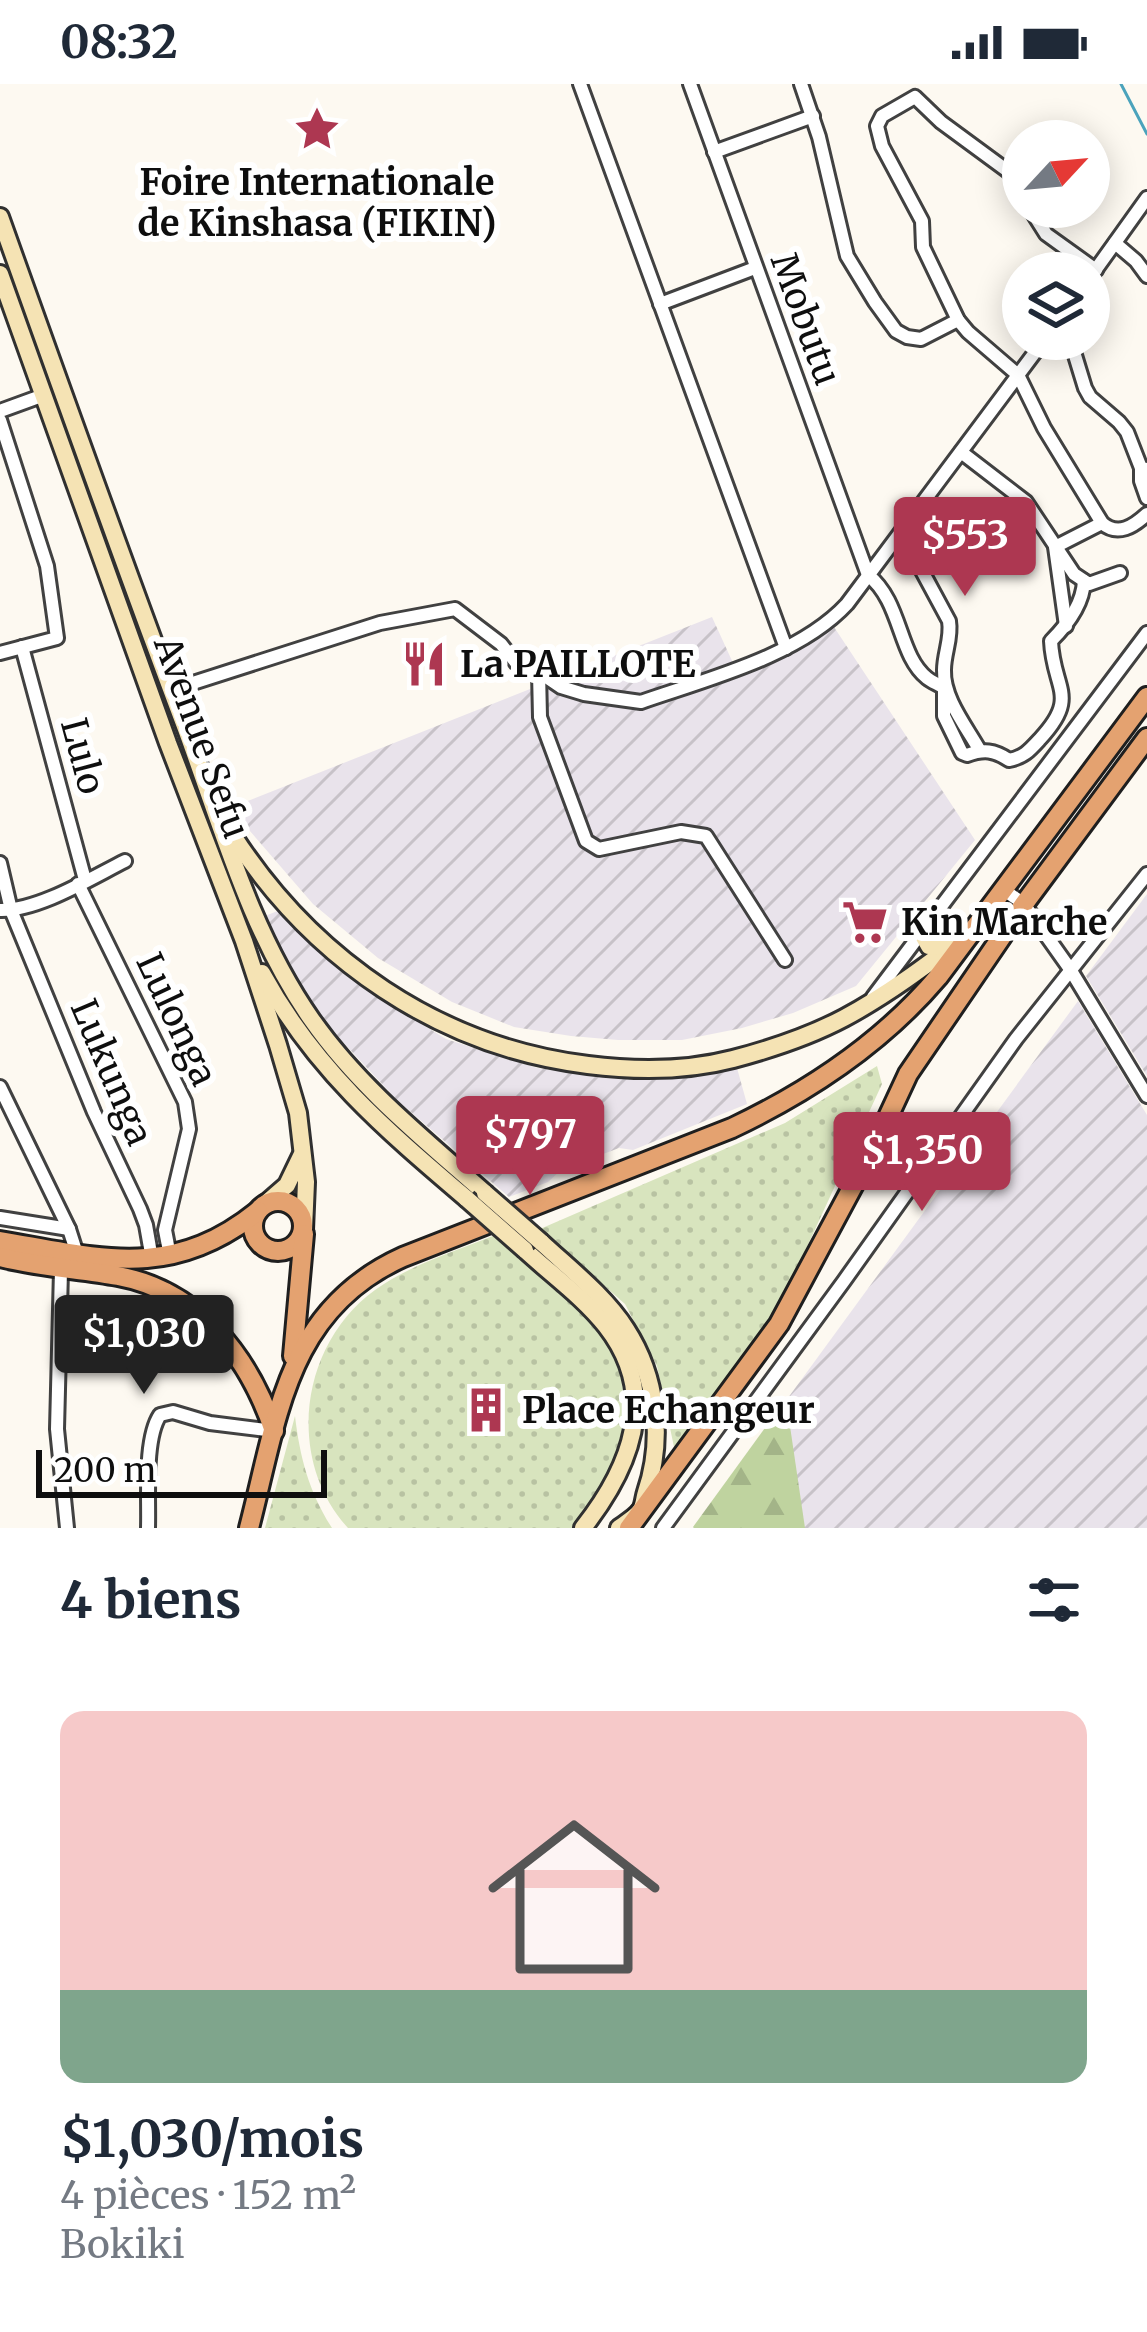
<!DOCTYPE html>
<html lang="fr">
<head>
<meta charset="utf-8">
<style>
  :root { --surface:#fff; --page:#f6f6f7; --text:#1f2937; --muted:#747a83; --line:#e0e1e3; --accent:#ad3751 }
  body { margin:0; font-family:Merriweather,serif; background:var(--page); color:var(--text); height:100vh; display:flex; flex-direction:column; font-size:45px; white-space:nowrap }
  * { box-sizing:border-box; margin:0 }
  p { font-size:39px; color:var(--muted) }
  .icon { flex:none; width:66px; height:66px; fill:none; stroke:currentColor; stroke-width:2; stroke-linecap:round; stroke-linejoin:round }
  .map { position:relative; height:1444px; overflow:hidden }
  .sheet { display:flex; flex-direction:column; background:var(--surface); flex:1 }
  .sheet>* { flex:none }
  .needle { width:78px; rotate:64deg }
  .fabs { position:absolute; left:1002px; top:36px; display:grid; gap:24px }
  .fabs a { display:grid; place-items:center; width:108px; height:108px; border-radius:50%; background:var(--surface); box-shadow:0 6px 30px #0003; font-size:60px }
  .scale { position:absolute; left:36px; bottom:30px; width:291px; box-sizing:border-box; padding-left:12px; border:6px solid #0e0e0e; border-top:0; font-size:33px; line-height:42px; white-space:nowrap; color:#0e0e0e; -webkit-text-stroke:9px #fff; paint-order:stroke }
  .price { position:absolute; translate:-50% -102px; padding:0 27px; border-radius:12px; background:var(--accent); color:#fff; font-size:39px; line-height:78px; filter:drop-shadow(0 3px 6px #0008) }
  .price::after { content:''; position:absolute; left:50%; top:72px; width:36px; height:27px; margin-left:-18px; background:inherit; clip-path:polygon(0 0,100% 0,50% 100%) }
  .price.selected { background:#222; color:#fff }
  ul { padding:0; list-style:none }
  li { display:grid; align-content:center; gap:24px; height:636px; padding:0 60px }
  li+li { border-top:3px solid var(--line) }
  li span { display:grid; place-items:center; height:372px; border-radius:24px; color:#555 }
  li>.icon { margin-inline-start:auto }
  span .icon { width:216px; height:216px; fill:#fffc; stroke-width:1 }
  li b { font-size:51px }
  h2 { display:flex; justify-content:space-between; align-items:center; height:144px; padding:0 60px; font-size:51px }
  .status { display:flex; justify-content:space-between; align-items:center; height:84px; padding:0 60px; background:var(--surface); direction:ltr }
  .status svg { height:33px; fill:currentColor }
  .map>svg:first-child { display:block }
  .industrial { fill:url(#industrial-furrows) }
  .grass { fill:url(#grass-dots) }
  .forest { fill:url(#forest-firs) }
  .lines { fill:none; stroke-linecap:round; stroke-linejoin:round }
  .stream { stroke:#4ba3bc; stroke-width:3 }
  .minor-casing { stroke:#414141; stroke-width:18 }
  .secondary-casing { stroke:#303030; stroke-width:22 }
  .trunk-casing { stroke:#1f1f1f; stroke-width:24 }
  .minor { stroke:#fff; stroke-width:12 }
  .secondary { stroke:#f5e3b4; stroke-width:16 }
  .trunk { stroke:#e4a270; stroke-width:18 }
  .secondary-bridge-casing { stroke:#303030; stroke-width:22; stroke-linecap:butt }
  .secondary-bridge { stroke:#f5e3b4; stroke-width:16 }
  .labels { text-anchor:middle; stroke-width:12; stroke-linejoin:round; paint-order:stroke }
  .poi-label { font-size:36px; font-weight:bold; fill:#0e0e0e; stroke:#fff; text-anchor:start }
  .street-label { font-size:36px; fill:#0e0e0e; stroke:#fff }
</style>
</head>
<body>
<div class="status"><b>08:32</b><svg viewBox="0 0 49 12"><path d="M0 12V9h3v3zM5 12V6h3v6zM10 12V3h3v9zM15 12V0h3v12zM26 1h20v11H26zM47 4h2v5h-2z"/></svg></div>
<div class="map">
<svg width="1147" height="1444" viewBox="0 0 1147 1444">
  <defs>
    <pattern id="industrial-furrows" width="10" height="10" patternUnits="userSpaceOnUse" patternTransform="scale(3)"><rect width="10" height="10" fill="#e9e3eb"/><path d="M-1 1l2-2M0 10L10 0M9 11l2-2" fill="none" stroke="#c7c2c8"/></pattern>
    <pattern id="grass-dots" width="8" height="8" patternUnits="userSpaceOnUse" patternTransform="scale(3)"><rect width="8" height="8" fill="#d8e4be"/><path d="M2 2h.1M6 6h.1" fill="none" stroke="#b8c2a2" stroke-width="1.8" stroke-linecap="round"/></pattern>
    <pattern id="forest-firs" width="22" height="20" patternUnits="userSpaceOnUse" patternTransform="scale(3)"><rect width="22" height="20" fill="#bfd39f"/><path d="M5 1l3.5 6h-7zM16 11l3.5 6h-7z" fill="#a3b488"/></pattern>
  </defs>
  <rect width="100%" height="100%" fill="#fdf9f1"/>
  <!-- industrial -->
  <g class="industrial">
    <polygon points="712,533 733,579 834,543 975,756 856,902 793,929 742,944 682,956 618,956 571,952 514,943 452,918 378,874 313,820 230,724"/>
    <polygon points="1147,810 1147,992 1086,892"/>
    <polygon points="280,826 325,871 384,917 446,955 537,984 623,994 737,984 747,1020 633,1066 619,1064 561,1086 548,1098 509,1113 397,1016 325,939 285,875 265,832"/>
    <polygon points="1078,917 1147,1031 1147,1444 693,1444"/>
  </g>
  <!-- grass -->
  <g class="grass">
    <polygon points="877,982 882,1000 788,1204 742,1279 674,1363 657,1282 625,1220 540,1145 785,1039"/>
    <path d="M493 1152C560 1208 657 1269 620 1371 611 1394 590 1422 577 1444H348C285 1375 300 1260 375 1206 410 1181 453 1168 493 1152Z"/>
    <path d="M295 1332C300 1374 309 1408 332 1444H265Z"/>
  </g>
  <!-- forest -->
  <polygon class="forest" points="786,1315 805,1444 694,1444 693,1443"/>
  <g class="lines">
    <!-- stream -->
    <polyline class="stream" points="1121,0 1147,50"/>
    <!-- minor casing -->
    <g class="minor-casing">
      <g id="minor">
        <polyline points="580,0 786,564"/>
        <path d="M690 0 868 491C902 518 898 571 927 594 932 598 938 600 944 604V632L962 669 967 671C984 665 994 666 1009 676 1024 673 1029 667 1040 655 1080 612 1053 605 1051 557 1067 541 1083 519 1084 497"/>
        <polyline points="801,0 819,53 847,172 875,218 896,247 907,253 921,255 958,236"/>
        <polyline points="714,68 813,32"/>
        <path d="M1023 112 1009 88 941 38 915 13 882 32 877 42 882 62 922 137 923 163 958 236 968 248 1018 291 1044 344 1102 439C1118 453 1134 442 1147 430"/>
        <polyline points="1029,123 1046,150 1096,186"/>
        <polyline points="1115,159 1136,177 1147,192"/>
        <polyline points="1089,195 1147,114"/>
        <polyline points="660,220 755,184"/>
        <polyline points="1070,255 1085,304 1090,313 1119,338 1127,348 1141,384 1147,385"/>
        <polyline points="0,327 44,311"/>
        <polyline points="0,336 47,482 57,554 0,569"/>
        <polyline points="961,368 1026,418 1074,490 1089,500 1120,489"/>
        <polyline points="1141,384 1141,397 1147,414"/>
        <path d="M901 448 949 537C952 554 944 569 944 586 943 614 966 642 980 667"/>
        <polyline points="1066,542 1055,463 1102,439"/>
        <polyline points="22,563 85,796"/>
        <polyline points="539,588 540,633 586,757 599,765 681,748 706,752 785,876"/>
        <path d="M171 606 380 539 455 525 501 560 517 580 539 588 561 603 584 610 641 618C707 595 799 572 847 520L1045 255"/>
        <polyline points="0,779 11,826 94,1028 140,1125 146,1141 152,1175"/>
        <polyline points="78,800 185,1018 189,1045 165,1146 170,1172"/>
        <polyline points="1004,806 1024,820 1070,885 1147,1012"/>
        <path d="M0 826C38 827 91 794 125 777"/>
        <polyline points="873,913 1147,549"/>
        <polyline points="0,1003 69,1145 77,1170"/>
        <polyline points="0,1134 69,1145"/>
        <polyline points="61,1186 57,1345 67,1444"/>
        <path d="M148 1444C149 1414 144 1355 160 1331L173 1328 210 1339 274 1347"/>
        <polyline points="663,1444 844,1197 1016,955 1147,790"/>
      </g>
    </g>
    <!-- secondary casing -->
    <g class="secondary-casing">
      <g id="secondary">
        <path d="M0 133C61 304 122 475 186 645 222 743 251 849 312 936 359 1003 424 1055 485 1109"/>
        <polyline points="0,190 168,659 244,857 278,961 298,1029 306,1098 304,1146"/>
        <path d="M232 750C312 875 439 963 588 981 635 987 687 987 733 975 771 965 810 952 844 934 887 911 927 881 965 852"/>
        <polyline points="923,845 924,853 929,862 950,863"/>
        <path d="M262 889C314 985 386 1046 467 1115"/>
        <polyline points="264,1121 287,1101 301,1072"/>
        <path d="M541 1158C570 1185 605 1212 626 1245 657 1293 664 1355 646 1408 644 1414 644 1421 641 1426 636 1433 626 1439 619 1444"/>
        <path d="M525 1166C552 1191 583 1213 606 1242 660 1311 631 1383 583 1444"/>
      </g>
    </g>
    <!-- trunk casing -->
    <g class="trunk-casing">
      <g id="trunk">
        <circle cx="278" cy="1142" r="25"/>
        <path d="M0 1157C100 1174 171 1197 258 1127"/>
        <path d="M0 1173C39 1183 79 1185 118 1192 199 1207 249 1273 274 1347"/>
        <polyline points="293,1272 304,1150"/>
        <path d="M249 1444C278 1333 286 1226 403 1173L732 1044C810 1007 882 959 938 893L1147 613"/>
        <polyline points="629,1444 779,1240 875,1061 908,990 1024,820 1147,654"/>
      </g>
    </g>
    <!-- minor -->
    <use href="#minor" class="minor"/>
    <!-- secondary -->
    <use href="#secondary" class="secondary"/>
    <!-- trunk -->
    <use href="#trunk" class="trunk"/>
    <!-- secondary-bridge casing -->
    <g class="secondary-bridge-casing">
      <g id="secondary-bridge">
        <polyline points="485,1109 541,1158"/>
        <polyline points="467,1115 525,1166"/>
      </g>
    </g>
    <!-- secondary-bridge -->
    <use href="#secondary-bridge" class="secondary-bridge"/>
  </g>
  <!-- icons -->
  <defs>
    <g id="sight-bare" transform="scale(3.6)"><path d="M0-6L1.8-2.2L6-1.7L2.9 1.2L3.7 5.4L0 3.3L-3.7 5.4L-2.9 1.2L-6-1.7L-1.8-2.2Z" fill="#ad3751" stroke="#fff" stroke-width="2.5" paint-order="stroke"/></g>
    <g id="restaurant-bare" transform="scale(3.6)"><path d="M-5-6h1v4h1v-4h1v4h1v-4h1v5L-1.5 .5V6h-2V.5L-5-1ZM5-6V6H3V1.5H1.5Q1.5-4 5-6Z" fill="#ad3751" stroke="#fff" stroke-width="2.5" paint-order="stroke"/></g>
    <g id="supermarket-bare" transform="scale(3.6)"><path d="M-6-5.5h2.5l.6 2H6L4.5 2H-2.5L-4.4-4H-6ZM-1.5 3.2a1.3 1.3 0 1 0 .1 0ZM3 3.2a1.3 1.3 0 1 0 .1 0Z" fill="#ad3751" stroke="#fff" stroke-width="2.5" paint-order="stroke"/></g>
    <g id="building-bare" transform="scale(3.6)"><path d="M-4-6H4V6H1V3H-1V6H-4ZM-2.5-4.3h1.7v1.8h-1.7ZM.8-4.3h1.7v1.8H.8ZM-2.5-1h1.7V.8h-1.7ZM.8-1h1.7V.8H.8Z" fill="#ad3751" stroke="#fff" stroke-width="2.5" paint-order="stroke"/></g>
  </defs>
  <g fill-rule="evenodd">
    <use href="#sight-bare" x="317" y="45"/>
    <use href="#restaurant-bare" x="424" y="580"/>
    <use href="#supermarket-bare" x="865" y="838"/>
    <use href="#building-bare" x="486" y="1326"/>
  </g>
  <g class="labels">
    <!-- poi labels -->
    <g class="poi-label">
      <text x="317" y="111" text-anchor="middle">Foire Internationale<tspan x="317" dy="41">de Kinshasa (FIKIN)</tspan></text>
      <text x="460" y="593">La PAILLOTE</text>
      <text x="901" y="851">Kin Marche</text>
      <text x="522" y="1339">Place Echangeur</text>
    </g>
    <!-- street labels -->
    <g class="street-label">
      <text transform="translate(806 235) rotate(70)" y="13">Mobutu</text>
      <text transform="translate(202 653) rotate(70)" y="13">Avenue Sefu</text>
      <text transform="translate(83 672) rotate(75)" y="13">Lulo</text>
      <text transform="translate(177 935) rotate(65)" y="13">Lulonga</text>
      <text transform="translate(112 988) rotate(67)" y="13">Lukunga</text>
    </g>
  </g>
</svg>
<div class="fabs">
<a><svg class="needle" viewBox="-14 -14 28 28"><path d="M0-13l5 13h-10z" fill="#e53935"/><path d="M0 13l5-13h-10z" fill="#747a83"/></svg></a>
<a><svg class="icon" aria-label="layers" viewBox="0 0 24 24"><path d="M12 4l9 5-9 5-9-5zM3 14l9 5 9-5"/></svg></a>
</div>
<div class="scale">200 m</div>
<b class="price" style="left:965px;top:515px">$553</b>
<b class="price" style="left:530px;top:1114px">$797</b>
<b class="price" style="left:922px;top:1130px">$1,350</b>
<b class="price selected" style="left:144px;top:1313px">$1,030</b>
</div>
<section class="sheet">
<h2>4 biens<svg class="icon" aria-label="filters" viewBox="0 0 24 24"><path d="M4 7h16M4 17h16"/><circle cx="9" cy="7" r="2"/><circle cx="15" cy="17" r="2"/></svg></h2>
<ul>
<li><span style="background:linear-gradient(#f6c9c9 75%,#7fa58c 0)"><svg class="icon" aria-label="home" viewBox="0 0 24 24"><path d="M3 11l9-7 9 7M6 9v11h12V9"/></svg></span><div><b>$1,030/mois</b><p>4 pièces · 152 m²</p><p>Bokiki</p></div></li>
</ul>
</section>
</body>
</html>
